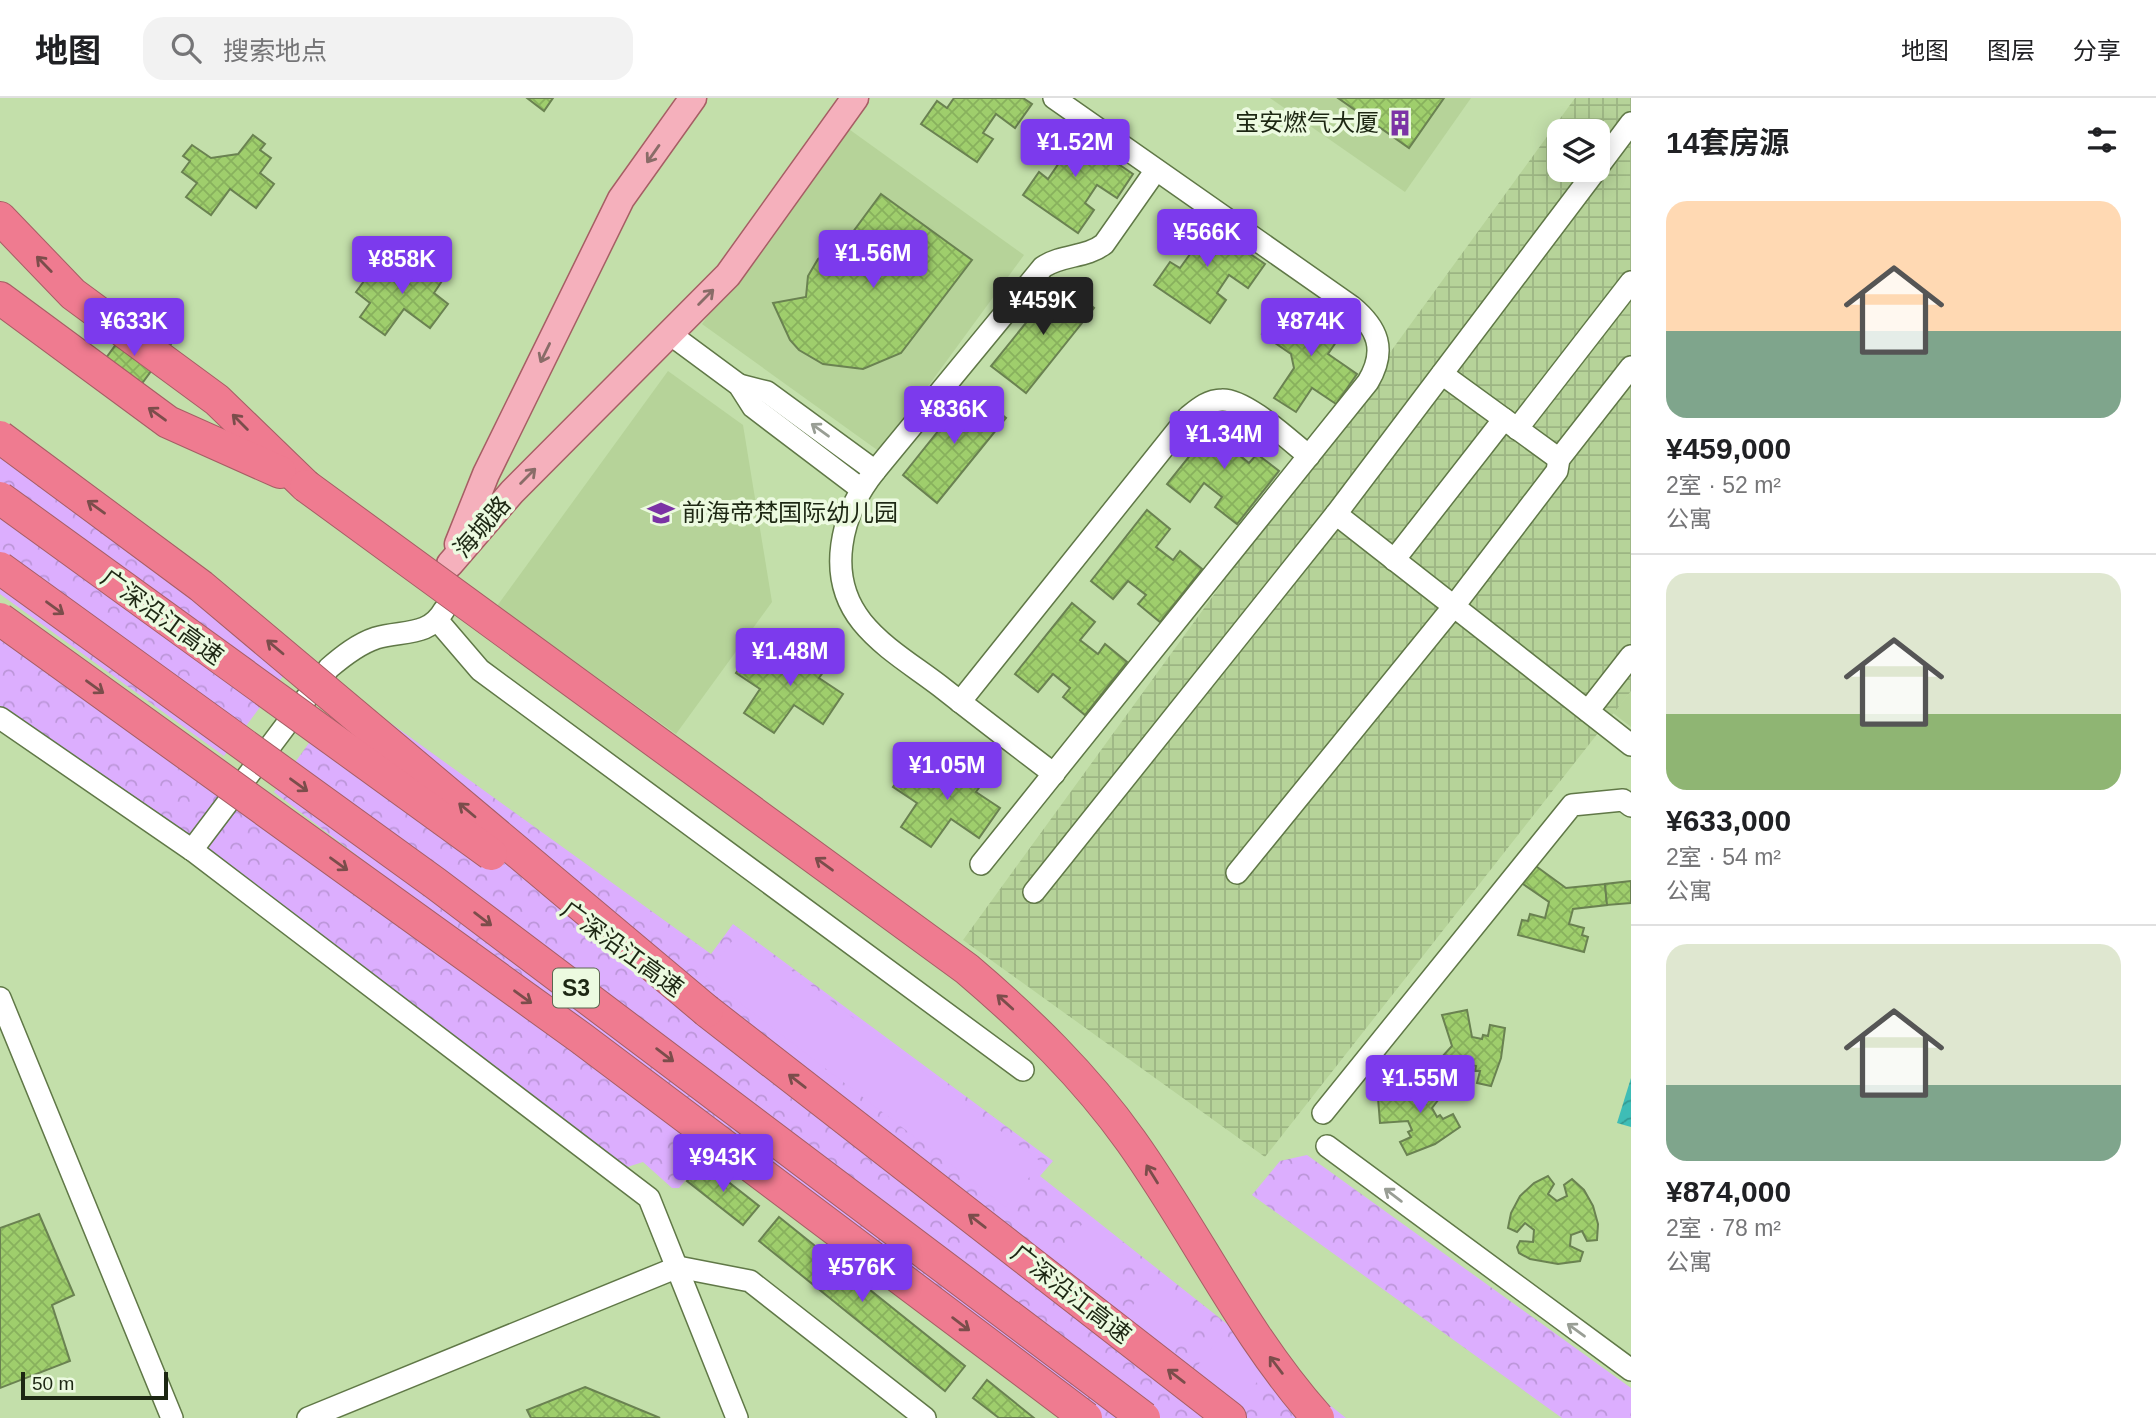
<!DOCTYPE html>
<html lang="zh">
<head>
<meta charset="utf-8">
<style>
  :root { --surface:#fff; --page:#f2f2f2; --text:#202124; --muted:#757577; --line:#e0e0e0; --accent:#7c3aed }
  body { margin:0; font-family:Helvetica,"Noto Sans SC",sans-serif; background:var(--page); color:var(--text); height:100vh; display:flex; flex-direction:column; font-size:26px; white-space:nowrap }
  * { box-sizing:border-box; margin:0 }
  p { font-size:23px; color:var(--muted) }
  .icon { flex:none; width:38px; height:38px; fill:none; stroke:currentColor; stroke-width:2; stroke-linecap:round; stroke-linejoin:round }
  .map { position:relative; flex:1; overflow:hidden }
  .drawer { display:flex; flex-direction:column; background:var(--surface); width:525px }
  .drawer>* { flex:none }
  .buttons { position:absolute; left:1547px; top:21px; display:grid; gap:14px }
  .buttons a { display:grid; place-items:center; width:63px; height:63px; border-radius:14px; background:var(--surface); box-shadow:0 4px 18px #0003; font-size:35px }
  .scale { position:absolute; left:21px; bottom:18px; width:147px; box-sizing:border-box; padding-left:7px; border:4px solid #1d2713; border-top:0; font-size:19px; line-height:24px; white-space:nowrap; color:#1d2713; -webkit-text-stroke:5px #ecfae0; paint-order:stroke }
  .price { position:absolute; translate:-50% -60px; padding:0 16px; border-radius:7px; background:var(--accent); color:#fff; font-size:23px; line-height:46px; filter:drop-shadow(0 2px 4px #0008) }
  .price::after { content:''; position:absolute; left:50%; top:42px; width:21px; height:16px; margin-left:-10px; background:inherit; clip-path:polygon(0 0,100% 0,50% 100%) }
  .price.selected { background:#222; color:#fff }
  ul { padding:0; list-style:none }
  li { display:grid; align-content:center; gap:14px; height:371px; padding:0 35px }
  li+li { border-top:2px solid var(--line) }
  li span { display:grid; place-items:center; height:217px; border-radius:21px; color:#555 }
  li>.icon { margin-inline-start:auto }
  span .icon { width:126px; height:126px; fill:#fffc; stroke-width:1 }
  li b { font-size:30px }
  h2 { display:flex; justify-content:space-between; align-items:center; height:84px; padding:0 35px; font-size:30px }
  header { display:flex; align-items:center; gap:42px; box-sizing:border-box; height:98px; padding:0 35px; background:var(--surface); border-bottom:2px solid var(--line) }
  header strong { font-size:33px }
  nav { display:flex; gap:38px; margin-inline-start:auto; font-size:24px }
  .search { width:490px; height:63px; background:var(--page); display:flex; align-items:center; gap:18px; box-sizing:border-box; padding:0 24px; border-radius:21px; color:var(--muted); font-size:26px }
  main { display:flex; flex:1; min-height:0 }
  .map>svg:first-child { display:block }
  .built { fill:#b6d399 }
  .industrial { fill:url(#industrial-grid); fill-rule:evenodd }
  .forest { fill:url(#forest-crowns) }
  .pitch { fill:#dcaefe }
  .water { fill:url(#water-waves) }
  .building { fill:url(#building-cross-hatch); stroke:#6a8251; stroke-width:2 }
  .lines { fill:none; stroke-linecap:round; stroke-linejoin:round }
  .minor-casing { stroke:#607847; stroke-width:24 }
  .major-casing { stroke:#a65e64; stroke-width:29 }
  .highway-casing { stroke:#a65e64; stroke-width:34 }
  .minor { stroke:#fff; stroke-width:21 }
  .major { stroke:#f5b0bc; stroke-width:26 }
  .highway { stroke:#ef7b90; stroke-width:32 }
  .highway-bridge-casing { stroke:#a65e64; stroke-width:34; stroke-linecap:butt }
  .highway-bridge { stroke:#ef7b90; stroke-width:32 }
  .oneway { stroke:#896c68 }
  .oneway2 { stroke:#7b4d4b }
  .oneway3 { stroke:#999e95 }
  .labels { text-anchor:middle; stroke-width:7; stroke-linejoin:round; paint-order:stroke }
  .shield { fill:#ecfae0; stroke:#5b6650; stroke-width:2 }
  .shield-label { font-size:23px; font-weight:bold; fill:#1d2713 }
  .poi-label { font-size:24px; fill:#1d2713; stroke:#ecfae0; text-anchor:end }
  .street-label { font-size:24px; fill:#1d2713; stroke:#ecfae0 }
</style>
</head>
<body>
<header>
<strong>地图</strong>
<div class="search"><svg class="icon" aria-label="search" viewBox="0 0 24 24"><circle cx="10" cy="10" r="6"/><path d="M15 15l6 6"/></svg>搜索地点</div>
<nav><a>地图</a><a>图层</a><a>分享</a></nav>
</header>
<main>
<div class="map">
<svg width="1631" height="1320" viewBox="0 0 1631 1320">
  <defs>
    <pattern id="industrial-grid" width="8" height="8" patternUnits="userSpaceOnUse" patternTransform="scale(1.75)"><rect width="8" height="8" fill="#b6d399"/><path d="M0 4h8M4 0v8" fill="none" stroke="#9cb583"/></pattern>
    <pattern id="forest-crowns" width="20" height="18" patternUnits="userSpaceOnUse" patternTransform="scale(1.75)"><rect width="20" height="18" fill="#dcaefe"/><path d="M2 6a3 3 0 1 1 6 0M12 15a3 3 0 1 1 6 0" fill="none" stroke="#bc96d9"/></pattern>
    <pattern id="water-waves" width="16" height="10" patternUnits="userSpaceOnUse" patternTransform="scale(1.75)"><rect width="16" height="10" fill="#3ebdb6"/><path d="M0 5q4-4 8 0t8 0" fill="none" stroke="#339a93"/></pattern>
    <pattern id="building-cross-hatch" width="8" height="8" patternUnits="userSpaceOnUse" patternTransform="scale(1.75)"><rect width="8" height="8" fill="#9fce6c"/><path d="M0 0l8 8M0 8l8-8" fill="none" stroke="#88b15d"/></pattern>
  </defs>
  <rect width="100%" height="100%" fill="#c3dfaa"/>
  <!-- built -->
  <g class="built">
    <polygon points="1270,0 1471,0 1405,94"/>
    <polygon points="846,29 1024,157 880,354 702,226"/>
    <polygon points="668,273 743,327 772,504 676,636 497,508"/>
    <polygon points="1631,593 1631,629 1613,615"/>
  </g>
  <!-- industrial -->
  <path class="industrial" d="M1575 0H1631V593L1265 1059 963 842ZM1559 33H1598V72H1559Z"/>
  <!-- forest -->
  <g class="forest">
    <polygon points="0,342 297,559 224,658 0,496"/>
    <polygon points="0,535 710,1053 679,1090 672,1090 643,1064 621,1071 0,611"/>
    <polygon points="346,593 711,856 733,826 1053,1063 1040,1078 1346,1320 1094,1320 274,694"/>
    <polygon points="1307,1057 1631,1290 1631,1320 1562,1320 1252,1097 1280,1063"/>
  </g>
  <!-- pitch -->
  <g class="pitch">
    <polygon points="740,833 1041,1064 1006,1109 705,878"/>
    <polygon points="1083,1125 1128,1160 1099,1197 1054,1162"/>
    <polygon points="1154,1181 1199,1216 1169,1253 1124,1218"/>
    <polygon points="1223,1235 1268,1270 1239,1307 1194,1272"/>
  </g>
  <!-- water -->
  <polygon class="water" points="1631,980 1631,1029 1617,1025"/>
  <!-- building -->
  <g class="building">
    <polygon points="527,0 553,0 544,13"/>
    <polygon points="954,0 1023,0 1032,6 1015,30 996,16 983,35 993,41 977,64 921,26 937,3 947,10"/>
    <polygon points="1338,0 1444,0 1409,50"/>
    <polygon points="1058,25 1133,76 1117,100 1097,87 1085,105 1094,112 1078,135 1023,97 1039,74 1048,81 1061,62 1042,49"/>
    <polygon points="253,37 265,46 260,52 271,60 260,75 274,86 256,110 230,91 211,117 186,99 197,85 182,74 190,63 183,58 192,47 211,60 238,56"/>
    <polygon points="881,96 972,162 901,255 863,271 823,266 799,252 790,242 773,205 806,199 808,178 818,161 844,146"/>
    <polygon points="1190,115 1265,166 1248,190 1229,177 1217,195 1226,202 1210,225 1154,187 1170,164 1180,170 1193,152 1173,139"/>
    <polygon points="426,157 438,166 434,173 444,180 434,195 448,206 430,230 404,211 385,237 360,219 370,205 356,194 364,183 357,179 366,167 385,181 412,176"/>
    <polygon points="1060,183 1094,210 1026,295 991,268"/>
    <polygon points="1317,207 1347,228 1328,256 1357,276 1336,306 1312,290 1296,314 1274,300 1294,270 1291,256 1262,236 1277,214 1301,231"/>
    <polygon points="141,212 177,238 126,307 90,282"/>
    <polygon points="971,292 1006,320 937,405 903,377"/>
    <polygon points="1224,315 1247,333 1232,351 1249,365 1257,356 1279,373 1237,426 1215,409 1222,399 1204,385 1190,404 1167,386"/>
    <polygon points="1147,412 1170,431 1156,449 1173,462 1180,453 1202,471 1160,524 1138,506 1146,497 1128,483 1113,501 1091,483"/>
    <polygon points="1072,505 1095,524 1080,542 1098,556 1105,546 1127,564 1085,617 1063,599 1070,590 1053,576 1038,594 1015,576"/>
    <polygon points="814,541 836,556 819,580 843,596 823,626 794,607 774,635 744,615 760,591 736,575 751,553 780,573 795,570"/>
    <polygon points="971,655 993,670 976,694 1000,710 979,740 951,721 931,749 901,729 917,705 893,689 908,667 937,687 951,684"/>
    <polygon points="1533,766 1566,790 1605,786 1607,807 1573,811 1569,826 1584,830 1582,837 1588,839 1584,854 1518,837 1522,822 1528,823 1530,816 1545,820 1549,804 1520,784"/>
    <polygon points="1631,783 1631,805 1607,807 1605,786"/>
    <polygon points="1467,912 1472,939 1482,941 1483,937 1488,938 1490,927 1505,930 1501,960 1491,988 1477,985 1480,973 1475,973 1476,968 1466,966 1449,988 1429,973 1452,948 1442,917"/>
    <polygon points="1429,973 1449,988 1432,1010 1437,1019 1440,1017 1443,1021 1453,1016 1460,1029 1435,1046 1407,1057 1400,1044 1411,1039 1408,1034 1412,1032 1408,1023 1380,1025 1378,1000 1411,1001"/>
    <polygon points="703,1064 759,1108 743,1127 687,1083"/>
    <polygon points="1548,1078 1554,1086 1548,1096 1557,1103 1567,1098 1564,1087 1572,1081 1584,1092 1593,1108 1598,1126 1597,1142 1587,1143 1582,1133 1571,1137 1570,1148 1583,1154 1580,1163 1558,1166 1530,1161 1519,1155 1517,1149 1520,1143 1533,1144 1534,1132 1525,1125 1517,1134 1508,1130 1511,1115 1520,1098 1534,1085"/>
    <polygon points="39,1116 74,1197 52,1207 70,1263 0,1290 0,1130"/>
    <polygon points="779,1119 965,1268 945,1293 759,1143"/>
    <polygon points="987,1282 1034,1320 999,1320 973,1300"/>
    <polygon points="585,1289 660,1320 531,1320 527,1312"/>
  </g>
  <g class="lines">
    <!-- minor casing -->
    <g class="minor-casing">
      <g id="minor">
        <polyline points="1598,69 1631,25"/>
        <polyline points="670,236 739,287 753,309 861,391"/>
        <polyline points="1442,276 1559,361"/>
        <polyline points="739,287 767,294 875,373"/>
        <polyline points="1517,331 1631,184"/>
        <polyline points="1336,416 1631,647"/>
        <polyline points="1394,462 1504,321"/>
        <polyline points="438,523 480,572 1023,972"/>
        <path d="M960 604 1188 319C1198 311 1208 302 1222 302 1246 301 1290 343 1309 358"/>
        <polyline points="1588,613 1631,558"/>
        <polyline points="0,620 192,752 649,1100 737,1320"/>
        <path d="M1054 676C1016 647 978 618 940 588 914 568 883 550 862 524 825 478 841 415 875 373L1043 169C1063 156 1086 160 1104 146L1156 72"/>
        <path d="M192 752 329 570C343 558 358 546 376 540 402 532 429 539 444 512"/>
        <path d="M981 766 1368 284C1387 252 1378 230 1351 208L1054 0"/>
        <polyline points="1237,775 1454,508 1557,373 1559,361 1631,269"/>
        <polyline points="1034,794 1336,416 1596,72"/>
        <polyline points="0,900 172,1320"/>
        <polyline points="1323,1015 1572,707 1623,702 1631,708"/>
        <polyline points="1327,1048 1631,1272"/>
        <polyline points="308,1320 678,1169 750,1183 925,1320"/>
      </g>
    </g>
    <!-- major casing -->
    <g class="major-casing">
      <g id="major">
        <polyline points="458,446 486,376 621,101 693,0"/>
        <polyline points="450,466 512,394 728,177 855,0"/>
      </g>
    </g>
    <!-- highway casing -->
    <g class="highway-casing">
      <g id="highway">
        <polyline points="0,120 73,196 217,302 306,388"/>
        <polyline points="0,200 168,324 280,374"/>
        <polyline points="707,913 1230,1320"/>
      </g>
    </g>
    <!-- minor -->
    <use href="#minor" class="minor"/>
    <!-- major -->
    <use href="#major" class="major"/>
    <!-- highway -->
    <use href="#highway" class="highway"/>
    <!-- highway-bridge casing -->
    <g class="highway-bridge-casing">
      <g id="highway-bridge">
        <polyline points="0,339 201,488 707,913"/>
        <path d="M306 388 967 871C1028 923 1084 977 1131 1043 1196 1134 1243 1236 1318 1320"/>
        <polyline points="0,400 491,756"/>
        <polyline points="0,470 435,785 1144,1320"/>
        <polyline points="0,521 581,940 1086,1320"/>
      </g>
    </g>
    <!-- highway-bridge -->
    <use href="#highway-bridge" class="highway-bridge"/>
  </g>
  <!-- one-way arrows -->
  <defs><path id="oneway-shaft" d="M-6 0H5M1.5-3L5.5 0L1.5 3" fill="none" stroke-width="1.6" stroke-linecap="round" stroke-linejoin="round" transform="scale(1.75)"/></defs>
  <g class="oneway">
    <use href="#oneway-shaft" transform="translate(653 56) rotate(125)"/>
    <use href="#oneway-shaft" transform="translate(706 199) rotate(-45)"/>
    <use href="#oneway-shaft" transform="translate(545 255) rotate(116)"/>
    <use href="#oneway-shaft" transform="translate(528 378) rotate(-45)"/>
  </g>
  <g class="oneway2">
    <use href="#oneway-shaft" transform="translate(44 166) rotate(-134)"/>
    <use href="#oneway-shaft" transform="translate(157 316) rotate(-144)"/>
    <use href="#oneway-shaft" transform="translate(240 324) rotate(-135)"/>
    <use href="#oneway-shaft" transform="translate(96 409) rotate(-144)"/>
    <use href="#oneway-shaft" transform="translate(55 510) rotate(36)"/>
    <use href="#oneway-shaft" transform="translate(275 549) rotate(-140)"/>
    <use href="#oneway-shaft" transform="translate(95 589) rotate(36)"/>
    <use href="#oneway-shaft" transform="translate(299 687) rotate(36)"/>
    <use href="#oneway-shaft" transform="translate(467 712) rotate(-140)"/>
    <use href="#oneway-shaft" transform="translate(339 766) rotate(36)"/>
    <use href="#oneway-shaft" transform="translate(824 766) rotate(-144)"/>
    <use href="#oneway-shaft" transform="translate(483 821) rotate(37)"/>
    <use href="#oneway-shaft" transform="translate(523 899) rotate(36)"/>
    <use href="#oneway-shaft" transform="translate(1005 904) rotate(-138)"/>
    <use href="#oneway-shaft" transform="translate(665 957) rotate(37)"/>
    <use href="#oneway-shaft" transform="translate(797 983) rotate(-142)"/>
    <use href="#oneway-shaft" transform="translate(1152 1076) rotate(-122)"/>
    <use href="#oneway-shaft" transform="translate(977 1123) rotate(-142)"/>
    <use href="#oneway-shaft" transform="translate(961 1226) rotate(37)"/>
    <use href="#oneway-shaft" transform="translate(1276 1267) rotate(-127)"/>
    <use href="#oneway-shaft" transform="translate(1176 1278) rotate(-142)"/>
  </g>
  <g class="oneway3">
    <use href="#oneway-shaft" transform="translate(820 332) rotate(-144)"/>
    <use href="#oneway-shaft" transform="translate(1393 1097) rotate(-143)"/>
    <use href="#oneway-shaft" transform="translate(1576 1232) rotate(-144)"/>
  </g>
  <!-- icons -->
  <defs>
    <g id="building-bare" transform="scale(2.1)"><path d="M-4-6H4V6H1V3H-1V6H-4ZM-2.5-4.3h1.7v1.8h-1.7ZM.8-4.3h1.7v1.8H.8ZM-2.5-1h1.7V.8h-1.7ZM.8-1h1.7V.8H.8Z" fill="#7b33a5" stroke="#ecfae0" stroke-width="2.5" paint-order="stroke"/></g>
    <g id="school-bare" transform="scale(2.1)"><path d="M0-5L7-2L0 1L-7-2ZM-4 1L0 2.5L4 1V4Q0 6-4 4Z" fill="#7b33a5" stroke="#ecfae0" stroke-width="2.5" paint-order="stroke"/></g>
  </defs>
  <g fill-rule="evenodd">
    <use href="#building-bare" x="1400" y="25"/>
    <use href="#school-bare" x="661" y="415"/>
  </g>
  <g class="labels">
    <!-- shield labels -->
    <rect class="shield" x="553" y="870.5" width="46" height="39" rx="5"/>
    <g class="shield-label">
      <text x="576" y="898">S3</text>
    </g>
    <!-- poi labels -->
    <g class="poi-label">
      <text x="1379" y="33">宝安燃气大厦</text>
      <text x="682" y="423" text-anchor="start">前海帝梵国际幼儿园</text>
    </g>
    <!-- street labels -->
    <g class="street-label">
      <text transform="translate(482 429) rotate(-49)" y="8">海城路</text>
      <text transform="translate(162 519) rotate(36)" y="8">广深沿江高速</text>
      <text transform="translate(622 851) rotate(36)" y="8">广深沿江高速</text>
      <text transform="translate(1071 1196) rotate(38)" y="8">广深沿江高速</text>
    </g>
  </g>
</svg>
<div class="buttons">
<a><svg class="icon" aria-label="layers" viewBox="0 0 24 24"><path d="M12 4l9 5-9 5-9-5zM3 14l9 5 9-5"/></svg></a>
</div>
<div class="scale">50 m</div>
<b class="price" style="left:1075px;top:81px">¥1.52M</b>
<b class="price" style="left:1207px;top:171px">¥566K</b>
<b class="price" style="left:873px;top:192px">¥1.56M</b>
<b class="price" style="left:402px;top:198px">¥858K</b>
<b class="price selected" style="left:1043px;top:239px">¥459K</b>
<b class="price" style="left:134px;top:260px">¥633K</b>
<b class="price" style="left:1311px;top:260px">¥874K</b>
<b class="price" style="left:954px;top:348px">¥836K</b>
<b class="price" style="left:1224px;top:373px">¥1.34M</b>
<b class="price" style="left:790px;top:590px">¥1.48M</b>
<b class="price" style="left:947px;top:704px">¥1.05M</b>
<b class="price" style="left:1420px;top:1017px">¥1.55M</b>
<b class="price" style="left:723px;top:1096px">¥943K</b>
<b class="price" style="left:862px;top:1206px">¥576K</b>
</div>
<section class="drawer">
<h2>14套房源<svg class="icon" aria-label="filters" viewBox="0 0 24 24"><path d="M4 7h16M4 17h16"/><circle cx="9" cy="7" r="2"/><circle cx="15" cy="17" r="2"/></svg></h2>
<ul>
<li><span style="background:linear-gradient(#ffd9b3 60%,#7fa58c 0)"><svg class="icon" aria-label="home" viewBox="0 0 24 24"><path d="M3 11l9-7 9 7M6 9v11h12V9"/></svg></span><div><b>¥459,000</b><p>2室 · 52 m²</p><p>公寓</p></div></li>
<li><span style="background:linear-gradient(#dfe7d0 65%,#8fb573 0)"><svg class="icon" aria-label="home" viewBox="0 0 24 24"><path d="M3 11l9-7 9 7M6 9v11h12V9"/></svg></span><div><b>¥633,000</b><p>2室 · 54 m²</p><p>公寓</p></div></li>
<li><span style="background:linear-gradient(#dfe7d0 65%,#7fa58c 0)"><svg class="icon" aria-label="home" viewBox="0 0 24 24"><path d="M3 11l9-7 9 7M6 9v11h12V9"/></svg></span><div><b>¥874,000</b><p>2室 · 78 m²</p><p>公寓</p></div></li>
</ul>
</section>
</main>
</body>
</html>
